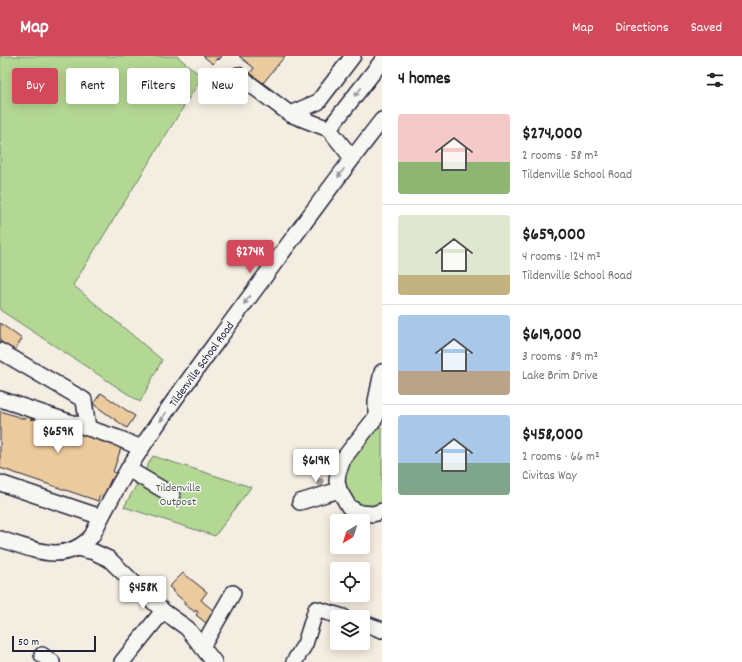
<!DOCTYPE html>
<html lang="en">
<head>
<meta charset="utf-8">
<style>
  :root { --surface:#fff; --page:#f6f6f6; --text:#202124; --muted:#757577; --line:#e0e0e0; --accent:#d1495b }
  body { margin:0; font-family:Dekko,sans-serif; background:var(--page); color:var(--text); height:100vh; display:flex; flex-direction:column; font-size:15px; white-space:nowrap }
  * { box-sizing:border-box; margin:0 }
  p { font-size:13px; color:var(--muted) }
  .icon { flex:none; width:22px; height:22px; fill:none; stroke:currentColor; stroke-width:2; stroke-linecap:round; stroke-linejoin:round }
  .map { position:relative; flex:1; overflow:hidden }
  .panel { display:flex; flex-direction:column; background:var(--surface); width:360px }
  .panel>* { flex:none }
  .banner { position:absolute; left:12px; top:12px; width:310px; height:36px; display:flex; gap:8px }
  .needle { width:26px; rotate:218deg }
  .buttons { position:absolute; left:330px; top:458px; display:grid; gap:8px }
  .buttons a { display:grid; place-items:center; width:40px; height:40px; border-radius:4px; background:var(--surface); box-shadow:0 2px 10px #0003; font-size:20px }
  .scale { position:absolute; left:12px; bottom:10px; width:84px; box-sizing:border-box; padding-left:4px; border:2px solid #22223b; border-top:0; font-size:11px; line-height:14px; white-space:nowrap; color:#22223b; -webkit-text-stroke:3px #f6f6f2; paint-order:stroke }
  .price { position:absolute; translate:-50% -34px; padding:0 9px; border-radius:4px; background:#fff; color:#222; font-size:13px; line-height:26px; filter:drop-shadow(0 1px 2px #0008) }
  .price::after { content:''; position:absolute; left:50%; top:24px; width:12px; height:9px; margin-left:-6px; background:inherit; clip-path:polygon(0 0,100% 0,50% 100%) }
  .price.current { background:var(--accent); color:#fff }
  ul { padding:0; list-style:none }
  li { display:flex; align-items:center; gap:12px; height:100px; padding:0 16px }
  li+li { border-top:1px solid var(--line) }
  li span { display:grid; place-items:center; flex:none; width:112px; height:80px; border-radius:4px; color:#555 }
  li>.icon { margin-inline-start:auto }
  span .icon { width:48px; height:48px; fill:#fffc; stroke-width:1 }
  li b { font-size:17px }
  h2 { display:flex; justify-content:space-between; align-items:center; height:48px; padding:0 16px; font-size:17px }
  .tag { padding:0 14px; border-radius:4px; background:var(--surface); box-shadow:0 2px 10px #0003; font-size:14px; line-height:36px }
  .tag.current { background:var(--accent); color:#fff }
  header { display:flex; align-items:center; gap:24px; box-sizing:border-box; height:56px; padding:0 20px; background:var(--accent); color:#fff }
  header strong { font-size:19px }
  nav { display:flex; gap:22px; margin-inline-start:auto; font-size:14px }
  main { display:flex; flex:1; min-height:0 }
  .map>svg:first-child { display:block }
  .green { fill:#b3d893; stroke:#6a7d67 }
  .building { fill:#ebca9d; stroke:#22223b }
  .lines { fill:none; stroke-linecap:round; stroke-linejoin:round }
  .minor-casing { stroke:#22223b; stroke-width:18 }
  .minor { stroke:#f6f6f2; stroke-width:15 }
  .tree { fill:#999c94 }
  .oneway { fill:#9797a0 }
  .labels { text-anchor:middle; stroke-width:3; stroke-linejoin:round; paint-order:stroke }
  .street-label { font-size:12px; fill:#22223b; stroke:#f6f6f2 }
  .park-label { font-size:12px; fill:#4e5955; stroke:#f6f6f2 }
</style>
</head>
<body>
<header>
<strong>Map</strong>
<nav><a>Map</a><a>Directions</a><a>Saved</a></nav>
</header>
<main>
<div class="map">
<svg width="382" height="606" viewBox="0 0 382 606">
  <rect width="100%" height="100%" fill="#f4ede1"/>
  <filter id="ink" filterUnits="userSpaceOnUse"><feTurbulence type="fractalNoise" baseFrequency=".025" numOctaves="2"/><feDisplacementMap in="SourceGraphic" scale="8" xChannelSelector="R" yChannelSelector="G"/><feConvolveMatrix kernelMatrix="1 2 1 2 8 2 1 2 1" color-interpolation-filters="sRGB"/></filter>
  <g filter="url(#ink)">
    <!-- green -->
    <g class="green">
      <polygon points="0,0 177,0 202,21 73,229 162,304 140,346 0,254"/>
      <path d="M376 371 382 372V448C355 459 336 433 348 408 354 395 367 383 376 371Z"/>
      <polygon points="153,400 251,431 215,480 124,451"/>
    </g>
    <!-- building -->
    <g class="building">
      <polygon points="203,0 222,0 219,4 217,2 213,8"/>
      <polygon points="239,0 285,0 263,27 250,17 254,12"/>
      <polygon points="0,267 22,283 14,295 0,285"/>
      <polygon points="101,337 135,360 127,372 93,348"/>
      <polygon points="0,355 25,363 27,356 32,358 31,365 33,357 120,387 118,391 121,392 113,416 116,417 114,424 111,423 104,440 100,439 98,445 0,412"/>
      <polygon points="183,517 207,536 201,544 215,556 206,567 196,559 198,556 196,554 195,556 184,548 185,546 172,535 173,534 169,531"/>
    </g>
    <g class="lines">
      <!-- minor casing -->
      <g class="minor-casing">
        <g id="minor">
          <polyline points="238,19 290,58 329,73"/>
          <polyline points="290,58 318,46 353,0"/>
          <polyline points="352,102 329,73 382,5"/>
          <polyline points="0,295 84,344 88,372"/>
          <polyline points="382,316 376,345 376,361 343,403 338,417 337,425 339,434 349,451 360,457 373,458 382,455"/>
          <polyline points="0,343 118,382 141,392"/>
          <polyline points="128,413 172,439"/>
          <polyline points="0,427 101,461"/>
          <polyline points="300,446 339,434"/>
          <path d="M0 483C33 493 64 510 92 480 129 401 183 332 234 262 283 196 331 129 382 64"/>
          <polyline points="77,492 94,496 109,503 163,555 187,572 214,606"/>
          <polyline points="363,567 382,574"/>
          <polyline points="202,591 233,537"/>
          <polyline points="42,599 52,606"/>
          <polyline points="122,606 163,555"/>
          <polyline points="294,606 305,588 316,553 343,561"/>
        </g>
      </g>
      <!-- minor -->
      <use href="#minor" class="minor"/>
    </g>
    <!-- trees -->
    <circle class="tree" cx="320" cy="426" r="4"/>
    <!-- one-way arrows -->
    <defs><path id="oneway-solid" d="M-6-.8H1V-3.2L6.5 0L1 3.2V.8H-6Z"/></defs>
    <g class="oneway">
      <use href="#oneway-solid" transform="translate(358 36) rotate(128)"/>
      <use href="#oneway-solid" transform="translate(341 117) rotate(126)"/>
      <use href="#oneway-solid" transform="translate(247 244) rotate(126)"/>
      <use href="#oneway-solid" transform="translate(163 361) rotate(125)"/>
    </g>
  </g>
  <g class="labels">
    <!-- street labels -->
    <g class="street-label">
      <text transform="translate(201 308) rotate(-54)" y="4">Tildenville School Road</text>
    </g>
    <!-- park labels -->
    <g class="park-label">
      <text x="178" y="435">Tildenville<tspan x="178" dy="14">Outpost</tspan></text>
    </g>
  </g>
</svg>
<div class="buttons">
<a><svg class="needle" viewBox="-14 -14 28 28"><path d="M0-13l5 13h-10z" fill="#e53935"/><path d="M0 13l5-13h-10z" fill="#757577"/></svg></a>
<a><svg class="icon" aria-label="locate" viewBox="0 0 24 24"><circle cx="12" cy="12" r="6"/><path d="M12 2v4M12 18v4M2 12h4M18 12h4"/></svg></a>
<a><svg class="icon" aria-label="layers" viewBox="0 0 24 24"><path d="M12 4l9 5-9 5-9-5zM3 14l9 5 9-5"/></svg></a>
</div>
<div class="scale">50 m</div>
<b class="price current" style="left:250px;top:218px">$274K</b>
<b class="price" style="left:58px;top:398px">$659K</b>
<b class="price" style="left:316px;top:427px">$619K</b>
<b class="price" style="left:143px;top:554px">$458K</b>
<div class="banner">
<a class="tag current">Buy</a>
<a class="tag">Rent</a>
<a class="tag">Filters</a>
<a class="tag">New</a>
</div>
</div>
<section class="panel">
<h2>4 homes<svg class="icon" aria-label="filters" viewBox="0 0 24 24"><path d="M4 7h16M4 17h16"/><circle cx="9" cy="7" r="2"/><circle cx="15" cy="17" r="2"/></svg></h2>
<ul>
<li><span style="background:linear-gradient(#f6c9c9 60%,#8fb573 0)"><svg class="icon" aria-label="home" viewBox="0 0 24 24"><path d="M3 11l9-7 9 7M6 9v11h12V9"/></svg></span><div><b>$274,000</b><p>2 rooms · 58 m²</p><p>Tildenville School Road</p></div></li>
<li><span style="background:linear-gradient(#dfe7d0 75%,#c2b280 0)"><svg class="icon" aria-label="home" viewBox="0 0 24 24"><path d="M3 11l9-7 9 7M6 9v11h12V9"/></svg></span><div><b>$659,000</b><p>4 rooms · 124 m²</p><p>Tildenville School Road</p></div></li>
<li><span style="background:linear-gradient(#a9c7e8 70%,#b9a48a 0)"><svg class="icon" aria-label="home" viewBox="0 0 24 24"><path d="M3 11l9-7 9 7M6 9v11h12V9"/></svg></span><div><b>$619,000</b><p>3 rooms · 89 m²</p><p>Lake Brim Drive</p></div></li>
<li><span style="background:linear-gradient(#a9c7e8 60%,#7fa58c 0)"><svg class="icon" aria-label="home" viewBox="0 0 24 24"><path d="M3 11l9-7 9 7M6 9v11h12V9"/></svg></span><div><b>$458,000</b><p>2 rooms · 66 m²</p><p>Civitas Way</p></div></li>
</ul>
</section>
</main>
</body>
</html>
